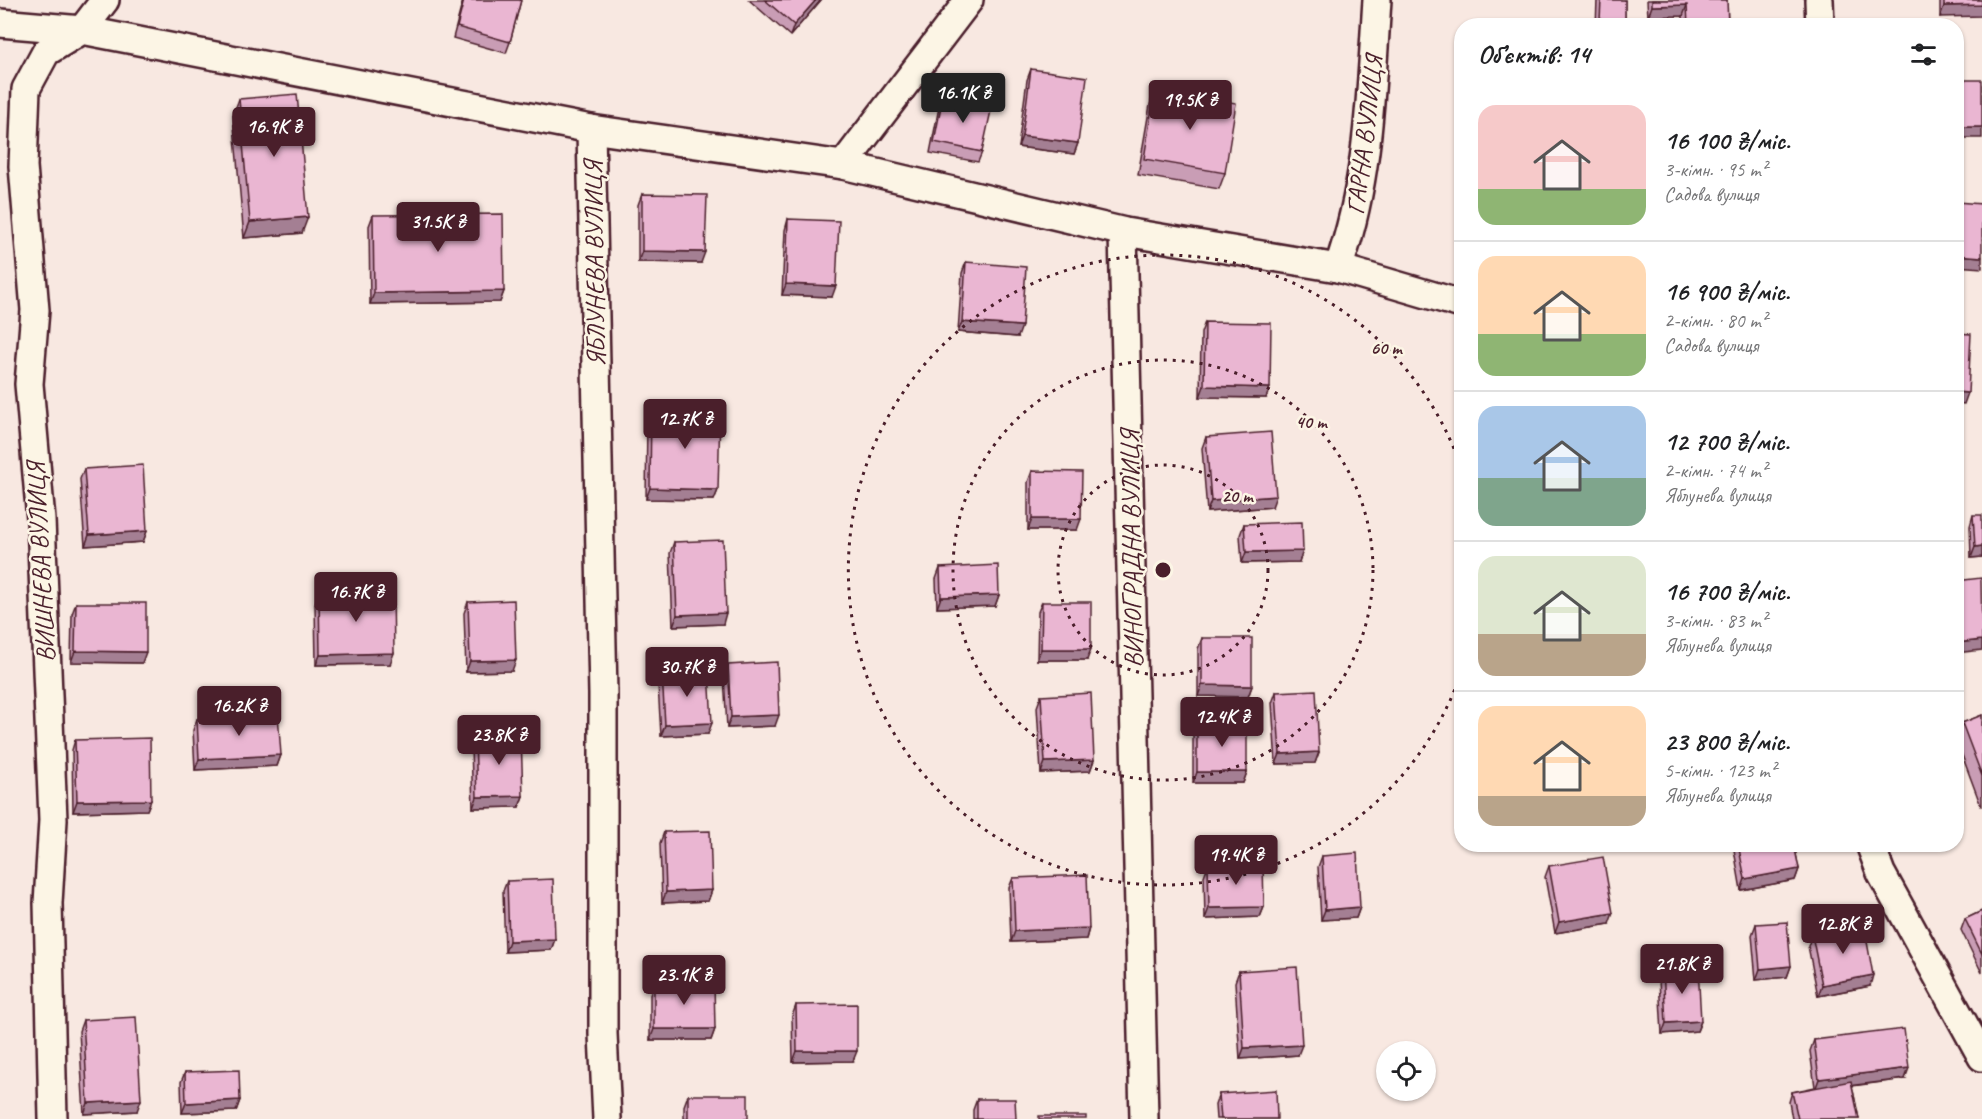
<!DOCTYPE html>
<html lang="uk">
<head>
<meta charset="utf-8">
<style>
  :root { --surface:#fff; --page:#f6f6f6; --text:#202124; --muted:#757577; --line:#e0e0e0; --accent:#4a1f2b }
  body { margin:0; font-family:Caveat,sans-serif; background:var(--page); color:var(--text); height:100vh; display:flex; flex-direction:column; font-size:22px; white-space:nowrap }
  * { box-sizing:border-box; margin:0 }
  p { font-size:20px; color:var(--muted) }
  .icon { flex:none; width:33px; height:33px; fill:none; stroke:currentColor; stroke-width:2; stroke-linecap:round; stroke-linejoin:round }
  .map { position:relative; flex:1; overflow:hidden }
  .drawer { position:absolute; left:1454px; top:18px; width:510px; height:834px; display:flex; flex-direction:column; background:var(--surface); border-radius:24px; box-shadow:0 2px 4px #0004 }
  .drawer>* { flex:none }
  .controls { position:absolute; left:1376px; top:1041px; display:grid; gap:12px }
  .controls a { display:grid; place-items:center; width:60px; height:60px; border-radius:50%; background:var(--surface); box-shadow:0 2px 4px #0004; font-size:30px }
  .price { position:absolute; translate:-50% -51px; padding:0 14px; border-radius:6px; background:var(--accent); color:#fff; font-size:20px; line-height:39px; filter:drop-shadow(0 2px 3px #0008) }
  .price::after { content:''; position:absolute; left:50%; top:36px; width:18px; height:14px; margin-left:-9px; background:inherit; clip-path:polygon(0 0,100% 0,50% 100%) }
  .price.active { background:#222; color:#fff }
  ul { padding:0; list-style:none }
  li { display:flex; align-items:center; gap:18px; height:150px; padding:0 24px }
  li+li { border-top:2px solid var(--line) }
  li span { display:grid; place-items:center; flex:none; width:168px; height:120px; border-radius:18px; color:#555 }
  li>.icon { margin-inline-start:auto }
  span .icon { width:72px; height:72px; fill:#fffc; stroke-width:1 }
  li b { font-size:26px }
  h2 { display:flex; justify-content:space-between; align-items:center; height:72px; padding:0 24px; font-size:26px }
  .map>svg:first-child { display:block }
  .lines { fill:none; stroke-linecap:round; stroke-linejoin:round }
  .minor-casing { stroke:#4a1f2b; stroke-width:32 }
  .minor { stroke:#fcf5e5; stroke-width:27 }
  .wall { fill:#c99db5; stroke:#4a1f2b; stroke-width:1.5 }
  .shaded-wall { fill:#a47f93; stroke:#4a1f2b; stroke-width:1.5 }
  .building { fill:#eab6d2; stroke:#4a1f2b; stroke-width:1.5 }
  .ring { fill:none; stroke:#4a1f2b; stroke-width:3; stroke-dasharray:3 6 }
  .labels { text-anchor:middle; stroke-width:5; stroke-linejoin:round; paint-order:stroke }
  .street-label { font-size:26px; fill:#4a1f2b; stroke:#fcf5e5 }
  .centre { fill:#4a1f2b; stroke:#fcf5e5; stroke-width:3 }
  .ring-label { font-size:18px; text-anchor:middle; font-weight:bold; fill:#4a1f2b; stroke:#fcf5e5; stroke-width:5; stroke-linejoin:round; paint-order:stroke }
</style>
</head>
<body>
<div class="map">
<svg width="1982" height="1119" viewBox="0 0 1982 1119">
  <rect width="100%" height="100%" fill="#f8e8e1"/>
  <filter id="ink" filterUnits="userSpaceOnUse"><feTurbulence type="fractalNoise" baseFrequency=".0167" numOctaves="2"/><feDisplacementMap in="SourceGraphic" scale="12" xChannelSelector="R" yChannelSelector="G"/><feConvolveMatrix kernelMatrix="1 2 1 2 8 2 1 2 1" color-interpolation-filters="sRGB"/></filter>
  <g filter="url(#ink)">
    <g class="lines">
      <!-- minor casing -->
      <g class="minor-casing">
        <g id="minor">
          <polyline points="1819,0 1820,26"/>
          <polyline points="0,23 82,30 591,129 843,165 1125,232 1338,268 1461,304"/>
          <polyline points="591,129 603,694 603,1034 607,1119"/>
          <polyline points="843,165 969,0"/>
          <polyline points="1123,232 1144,1119"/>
          <path d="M1338 268C1369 183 1371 90 1377 0"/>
          <polyline points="1870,844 1881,873 1982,1057"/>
          <polyline points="53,1119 48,903 53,820 41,520 29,384 35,310 23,166 26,89 46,52 82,30 105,0"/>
        </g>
      </g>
      <!-- minor -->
      <use href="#minor" class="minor"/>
    </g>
    <!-- wall -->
    <g class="wall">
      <polygon points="463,0 521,0 510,42 506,53 453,38"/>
      <polygon points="749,0 821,0 790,36"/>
      <polygon points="1597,0 1625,0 1625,20 1623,26 1596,26"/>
      <polygon points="1647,0 1727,0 1728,26 1683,26 1683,16 1648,17"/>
      <polygon points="1940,0 1982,0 1940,17"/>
      <polygon points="1031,69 1078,143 1074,154 1018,147 1027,80"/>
      <polygon points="1155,89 1225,173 1219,189 1138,175 1150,105"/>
      <polygon points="943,96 982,152 978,162 930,153 939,107"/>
      <polygon points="239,99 302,233 244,238 233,115"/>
      <polygon points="642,194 701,263 638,262 638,205"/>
      <polygon points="373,215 504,291 500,302 370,304 369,226"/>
      <polygon points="788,219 832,297 782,295 785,230"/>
      <polygon points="966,262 1018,337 958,332 962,273"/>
      <polygon points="1205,322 1266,398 1200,397 1201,333"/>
      <polygon points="651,411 718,490 714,500 646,499 647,422"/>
      <polygon points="1206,437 1272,507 1207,512 1202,448"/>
      <polygon points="84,469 147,531 143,542 85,546 80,479"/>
      <polygon points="1032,471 1077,530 1028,530 1028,482"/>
      <polygon points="1973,515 1982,557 1971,558 1970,526"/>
      <polygon points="1244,524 1299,562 1242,563 1240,535"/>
      <polygon points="674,542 723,624 673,626 670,553"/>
      <polygon points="940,568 999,595 995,606 937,608 936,579"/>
      <polygon points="319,593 390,664 316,665 315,604"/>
      <polygon points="468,602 512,671 466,672 464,613"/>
      <polygon points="1042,602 1087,660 1037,660 1038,612"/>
      <polygon points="76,603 142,663 71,662 72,614"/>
      <polygon points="1202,638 1252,686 1248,697 1198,696 1198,649"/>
      <polygon points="728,665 775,726 727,728 724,676"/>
      <polygon points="662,673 708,734 661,736 658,684"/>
      <polygon points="1276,692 1319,752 1315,763 1276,764 1272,703"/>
      <polygon points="1041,696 1094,760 1090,771 1041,773 1037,707"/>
      <polygon points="1982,715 1982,806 1981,806 1956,739 1962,723"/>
      <polygon points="197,719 281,755 277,766 195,770 193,730"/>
      <polygon points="1197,725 1247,772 1243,783 1193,783 1193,735"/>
      <polygon points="475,737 523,796 519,807 473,808 471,748"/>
      <polygon points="75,740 151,800 147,810 73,812 72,750"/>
      <polygon points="664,832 712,890 708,901 662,903 660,843"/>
      <polygon points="1733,844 1794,844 1799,869 1795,880 1741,890"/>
      <polygon points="1322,856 1360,907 1356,918 1321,920 1318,867"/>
      <polygon points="1208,865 1264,907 1260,917 1205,919 1204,876"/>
      <polygon points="1549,866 1609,924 1555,933 1545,877"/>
      <polygon points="1013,878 1089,928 1086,939 1011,942 1009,888"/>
      <polygon points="507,881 555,939 551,950 505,952 503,891"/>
      <polygon points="1982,911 1982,973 1961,930 1965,919"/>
      <polygon points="1756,924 1791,966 1787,977 1756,980 1752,935"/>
      <polygon points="1812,935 1870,986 1818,996 1808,946"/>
      <polygon points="1663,969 1701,1021 1697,1031 1662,1034 1659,980"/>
      <polygon points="1239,971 1298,1055 1240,1059 1235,982"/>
      <polygon points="654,984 715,1029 711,1040 650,1040 650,995"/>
      <polygon points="796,1005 853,1061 793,1062 792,1016"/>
      <polygon points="83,1020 137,1111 84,1114 79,1031"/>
      <polygon points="1814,1040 1905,1079 1852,1086 1859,1119 1792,1119 1789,1102 1792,1092 1815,1087 1810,1051"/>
      <polygon points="185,1072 240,1100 236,1111 182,1113 181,1082"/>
      <polygon points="1219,1094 1277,1119 1216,1119 1215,1105"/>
      <polygon points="688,1095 748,1119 684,1119 684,1106"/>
      <polygon points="977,1099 1016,1119 973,1119 973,1110"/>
    </g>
    <!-- shaded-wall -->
    <g class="shaded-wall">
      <polygon points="816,0 821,0 790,36 794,25"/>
      <polygon points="1687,5 1683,16 1648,17 1652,6"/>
      <polygon points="1982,5 1982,16 1940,17 1944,6"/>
      <polygon points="1600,20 1625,20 1623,26 1598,26"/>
      <rect x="1956" y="127" width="26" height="11"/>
      <polygon points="1022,136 1078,143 1074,154 1018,147"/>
      <polygon points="308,217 302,233 244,238 250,222"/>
      <polygon points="642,251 705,252 701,263 638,262"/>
      <polygon points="1956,255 1982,257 1982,268 1956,266"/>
      <polygon points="786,284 836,286 832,297 782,295"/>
      <polygon points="504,291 500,302 370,304 374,293"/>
      <polygon points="962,322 1022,326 1018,337 958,332"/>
      <polygon points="1204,386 1270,388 1266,398 1200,397"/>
      <polygon points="1956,392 1968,393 1964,404 1956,403"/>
      <polygon points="650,488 718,490 714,500 646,499"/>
      <polygon points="1276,496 1272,507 1207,512 1211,501"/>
      <polygon points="1032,519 1081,519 1077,530 1028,530"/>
      <polygon points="147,531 143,542 85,546 89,535"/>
      <polygon points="1982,546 1982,557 1971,558 1975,547"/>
      <polygon points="1303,551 1299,562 1242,563 1246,552"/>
      <polygon points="999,595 995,606 937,608 941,597"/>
      <polygon points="726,613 723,624 673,626 677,615"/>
      <polygon points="1982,640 1982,650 1956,653 1956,643"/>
      <polygon points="1041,649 1091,649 1087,660 1037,660"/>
      <polygon points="75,651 146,652 142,663 71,662"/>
      <polygon points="394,653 390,664 316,665 320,655"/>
      <polygon points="516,660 512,671 466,672 470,661"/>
      <polygon points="1202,685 1252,686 1248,697 1198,696"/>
      <polygon points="779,715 775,726 727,728 731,717"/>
      <polygon points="712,723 708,734 661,736 665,725"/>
      <polygon points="1319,752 1315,763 1276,764 1280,754"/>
      <polygon points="281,755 277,766 195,770 199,759"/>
      <polygon points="1094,760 1090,771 1041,773 1045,762"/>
      <polygon points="1197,772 1247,772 1243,783 1193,783"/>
      <polygon points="523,796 519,807 473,808 477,797"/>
      <polygon points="151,800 147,810 73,812 77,801"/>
      <polygon points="1799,869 1795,880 1741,890 1745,879"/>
      <polygon points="712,890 708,901 662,903 666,892"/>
      <polygon points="1264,907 1260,917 1205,919 1209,908"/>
      <polygon points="1360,907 1356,918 1321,920 1325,910"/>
      <polygon points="1613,913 1609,924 1555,933 1559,922"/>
      <polygon points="1089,928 1086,939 1011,942 1015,931"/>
      <polygon points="555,939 551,950 505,952 509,941"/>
      <polygon points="1791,966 1787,977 1756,980 1760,969"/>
      <polygon points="1873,975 1870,986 1818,996 1822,985"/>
      <polygon points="1701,1021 1697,1031 1662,1034 1666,1023"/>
      <polygon points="654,1029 715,1029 711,1040 650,1040"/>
      <polygon points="1302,1045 1298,1055 1240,1059 1244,1048"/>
      <polygon points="797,1051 857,1051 853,1061 793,1062"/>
      <polygon points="1909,1068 1905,1079 1815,1090 1819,1079"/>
      <polygon points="141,1100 137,1111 84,1114 88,1103"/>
      <polygon points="240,1100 236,1111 182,1113 186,1103"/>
    </g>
    <!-- building -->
    <g class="building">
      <polygon points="464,0 521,0 510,42 457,27"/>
      <polygon points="765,0 816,0 794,25"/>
      <polygon points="1601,0 1625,0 1625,20 1600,20"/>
      <polygon points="1652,0 1727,0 1728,26 1688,26 1687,5 1652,6"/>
      <polygon points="1944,0 1982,0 1982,5 1944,6"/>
      <polygon points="1031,69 1087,77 1078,143 1022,136"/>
      <rect x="1956" y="80" width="26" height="47"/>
      <polygon points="1155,89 1236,103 1225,173 1144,159"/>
      <polygon points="297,94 308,217 250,222 239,99"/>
      <polygon points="943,96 992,106 982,152 934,142"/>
      <polygon points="642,194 707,195 705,252 642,251"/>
      <polygon points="1956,202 1982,204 1982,257 1956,255"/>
      <polygon points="503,214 504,291 374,293 373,215"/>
      <polygon points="788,219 839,221 836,286 786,284"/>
      <polygon points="966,262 1026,267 1022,326 962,322"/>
      <polygon points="1205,322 1271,323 1270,388 1204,386"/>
      <polygon points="1956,333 1971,334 1968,393 1956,392"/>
      <polygon points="651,411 720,413 718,490 650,488"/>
      <polygon points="1271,432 1276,496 1211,501 1206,437"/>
      <polygon points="143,465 147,531 89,535 84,469"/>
      <polygon points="1956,467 1959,467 1956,523"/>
      <polygon points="1032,471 1082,472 1081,519 1032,519"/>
      <polygon points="1973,515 1982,515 1982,546 1975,547"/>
      <polygon points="1302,522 1303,551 1246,552 1244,524"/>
      <polygon points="723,540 726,613 677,615 674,542"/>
      <polygon points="998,565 999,595 941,597 940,568"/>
      <polygon points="1981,578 1982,640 1956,643 1956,581"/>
      <polygon points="393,592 394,653 320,655 319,593"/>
      <polygon points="514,600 516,660 470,661 468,602"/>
      <polygon points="1042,602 1091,602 1091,649 1041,649"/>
      <polygon points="76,603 146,603 146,652 75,651"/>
      <polygon points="1202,638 1252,638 1252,686 1202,685"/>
      <polygon points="777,662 779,715 731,717 728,665"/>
      <polygon points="709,671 712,723 665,725 662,673"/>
      <polygon points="1316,690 1319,752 1280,754 1276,692"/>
      <polygon points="1091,693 1094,760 1045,762 1041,696"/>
      <polygon points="278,714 281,755 199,759 197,719"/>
      <polygon points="1982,715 1982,776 1962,723"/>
      <rect x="1197" y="725" width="50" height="47"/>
      <polygon points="521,736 523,796 477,797 475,737"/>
      <polygon points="150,738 151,800 77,801 75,740"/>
      <polygon points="710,831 712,890 666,892 664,832"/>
      <polygon points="1738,844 1794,844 1799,869 1745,879"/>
      <polygon points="1357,853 1360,907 1325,910 1322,856"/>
      <polygon points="1603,857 1613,913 1559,922 1549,866"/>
      <polygon points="1263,864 1264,907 1209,908 1208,865"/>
      <polygon points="1087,875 1089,928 1015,931 1013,878"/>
      <polygon points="553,879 555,939 509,941 507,881"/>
      <polygon points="1982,911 1982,954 1965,919"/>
      <polygon points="1787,922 1791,966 1760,969 1756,924"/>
      <polygon points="1864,925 1873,975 1822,985 1812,935"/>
      <polygon points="1297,967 1302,1045 1244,1048 1239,971"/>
      <polygon points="1698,967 1701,1021 1666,1023 1663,969"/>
      <polygon points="714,983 715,1029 654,1029 654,984"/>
      <polygon points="857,1004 857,1051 797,1051 796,1005"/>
      <polygon points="136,1017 141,1100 88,1103 83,1020"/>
      <polygon points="1904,1029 1909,1068 1819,1079 1814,1040"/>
      <polygon points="239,1070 240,1100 186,1103 185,1072"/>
      <polygon points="1851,1081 1859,1119 1798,1119 1792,1092"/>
      <polygon points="1276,1090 1277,1119 1221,1119 1219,1094"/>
      <rect x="688" y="1095" width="60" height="24"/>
      <polygon points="977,1099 1015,1099 1016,1119 977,1119"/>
      <rect x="1039" y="1116" width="47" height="3"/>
    </g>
  </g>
  <!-- distance rings -->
  <g class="ring">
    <circle cx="1163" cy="570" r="105"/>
    <circle cx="1163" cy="570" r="210"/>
    <path d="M1461 673A315 315 0 1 1 1461 467"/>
  </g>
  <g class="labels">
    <!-- street labels -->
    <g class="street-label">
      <text transform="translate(1364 135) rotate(-83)" y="9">ГАРНА ВУЛИЦЯ</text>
      <text transform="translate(594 264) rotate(-91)" y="9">ЯБЛУНЕВА ВУЛИЦЯ</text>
      <text transform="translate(1131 549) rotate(-91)" y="9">ВИНОГРАДНА ВУЛИЦЯ</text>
      <text transform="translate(40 562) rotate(-93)" y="9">ВИШНЕВА ВУЛИЦЯ</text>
    </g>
  </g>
  <circle cx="1163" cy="570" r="9" class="centre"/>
  <g class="ring-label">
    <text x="1386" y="354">60 m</text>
    <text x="1311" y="428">40 m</text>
    <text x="1237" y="502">20 m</text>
  </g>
</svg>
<div class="controls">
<a><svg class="icon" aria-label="locate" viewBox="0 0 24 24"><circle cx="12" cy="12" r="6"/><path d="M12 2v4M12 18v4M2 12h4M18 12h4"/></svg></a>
</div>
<b class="price active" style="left:963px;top:124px">16.1K ₴</b>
<b class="price" style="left:1190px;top:131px">19.5K ₴</b>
<b class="price" style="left:274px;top:158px">16.9K ₴</b>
<b class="price" style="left:438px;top:253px">31.5K ₴</b>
<b class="price" style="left:685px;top:450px">12.7K ₴</b>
<b class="price" style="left:356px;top:623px">16.7K ₴</b>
<b class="price" style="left:687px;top:698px">30.7K ₴</b>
<b class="price" style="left:239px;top:737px">16.2K ₴</b>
<b class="price" style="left:1222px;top:748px">12.4K ₴</b>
<b class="price" style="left:499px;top:766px">23.8K ₴</b>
<b class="price" style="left:1236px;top:886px">19.4K ₴</b>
<b class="price" style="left:1843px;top:955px">12.8K ₴</b>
<b class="price" style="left:1682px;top:995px">21.8K ₴</b>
<b class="price" style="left:684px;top:1006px">23.1K ₴</b>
<section class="drawer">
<h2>Об’єктів: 14<svg class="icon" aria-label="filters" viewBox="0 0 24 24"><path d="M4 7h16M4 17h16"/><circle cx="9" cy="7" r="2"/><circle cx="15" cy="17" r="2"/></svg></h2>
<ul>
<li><span style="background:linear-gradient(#f6c9c9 70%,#8fb573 0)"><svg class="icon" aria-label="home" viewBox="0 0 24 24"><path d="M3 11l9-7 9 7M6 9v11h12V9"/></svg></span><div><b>16 100 ₴/міс.</b><p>3-кімн. · 95 m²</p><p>Садова вулиця</p></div></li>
<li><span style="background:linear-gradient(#ffd9b3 65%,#8fb573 0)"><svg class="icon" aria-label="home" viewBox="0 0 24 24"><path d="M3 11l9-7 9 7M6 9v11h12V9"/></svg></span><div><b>16 900 ₴/міс.</b><p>2-кімн. · 80 m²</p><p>Садова вулиця</p></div></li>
<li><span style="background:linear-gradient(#a9c7e8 60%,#7fa58c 0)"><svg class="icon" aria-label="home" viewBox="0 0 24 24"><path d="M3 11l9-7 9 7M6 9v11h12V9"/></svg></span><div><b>12 700 ₴/міс.</b><p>2-кімн. · 74 m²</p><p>Яблунева вулиця</p></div></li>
<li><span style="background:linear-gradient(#dfe7d0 65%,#b9a48a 0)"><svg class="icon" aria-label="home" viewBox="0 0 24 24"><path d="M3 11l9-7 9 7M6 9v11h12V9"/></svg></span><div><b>16 700 ₴/міс.</b><p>3-кімн. · 83 m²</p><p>Яблунева вулиця</p></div></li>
<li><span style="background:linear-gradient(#ffd9b3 75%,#b9a48a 0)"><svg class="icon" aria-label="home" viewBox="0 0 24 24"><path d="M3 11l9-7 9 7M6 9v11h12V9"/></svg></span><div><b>23 800 ₴/міс.</b><p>5-кімн. · 123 m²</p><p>Яблунева вулиця</p></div></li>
</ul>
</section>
</div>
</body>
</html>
